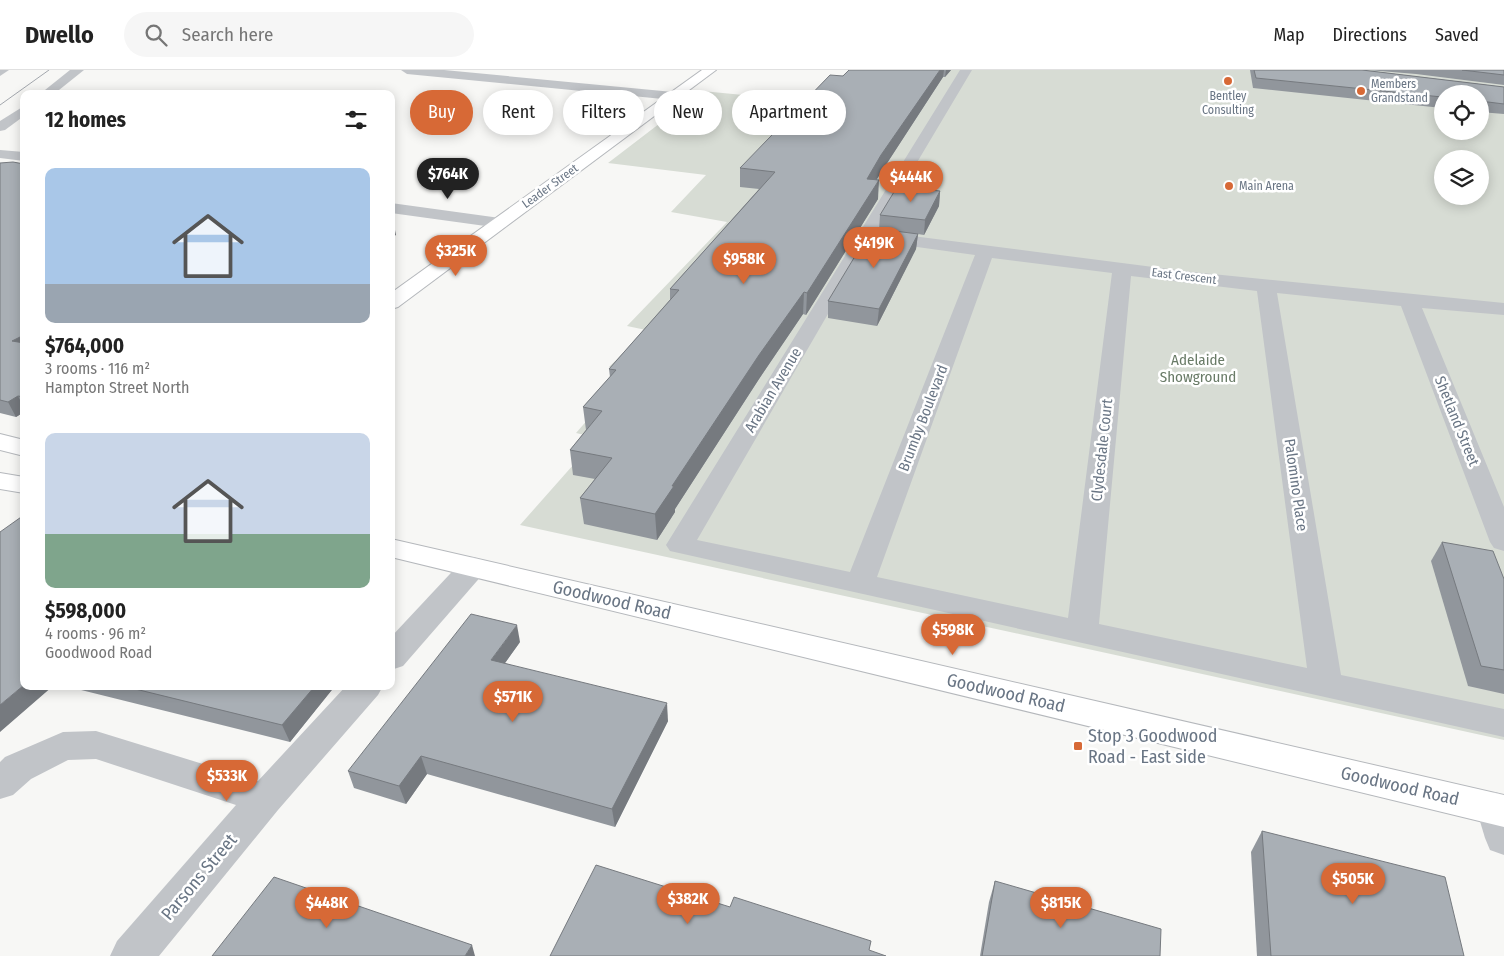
<!DOCTYPE html>
<html lang="en">
<head>
<meta charset="utf-8">
<style>
  :root { --surface:#fff; --page:#f6f6f6; --text:#222; --muted:#767676; --line:#e0e0e0; --accent:#d76936 }
  body { margin:0; font-family:"Fira Sans Condensed",sans-serif; background:var(--page); color:var(--text); height:100vh; display:flex; flex-direction:column; font-size:19px; white-space:nowrap }
  * { box-sizing:border-box; margin:0 }
  p { font-size:16px; color:var(--muted) }
  .icon { flex:none; width:28px; height:28px; fill:none; stroke:currentColor; stroke-width:2; stroke-linecap:round; stroke-linejoin:round }
  .map { position:relative; flex:1; overflow:hidden }
  .drawer { position:absolute; left:20px; top:20px; width:375px; height:600px; display:flex; flex-direction:column; background:var(--surface); border-radius:10px; box-shadow:0 2px 12px #0003 }
  .drawer>* { flex:none }
  .guide { position:absolute; left:410px; top:20px; width:475px; height:45px; display:flex; gap:10px }
  .tools { position:absolute; left:1434px; top:15px; display:grid; gap:10px }
  .tools a { display:grid; place-items:center; width:55px; height:55px; border-radius:50%; background:var(--surface); box-shadow:0 2px 12px #0003; font-size:25px }
  .price { position:absolute; translate:-50% -42px; padding:0 11px; border-radius:18px; background:var(--accent); color:#fff; font-size:16px; line-height:32px; filter:drop-shadow(0 1px 2px #0008) }
  .price::after { content:''; position:absolute; left:50%; top:30px; width:15px; height:11px; margin-left:-8px; background:inherit; clip-path:polygon(0 0,100% 0,50% 100%) }
  .price.current { background:#222; color:#fff }
  ul { padding:0; list-style:none }
  li { display:grid; align-content:center; gap:10px; height:265px; padding:0 25px }
  li span { display:grid; place-items:center; height:155px; border-radius:10px; color:#555 }
  li>.icon { margin-inline-start:auto }
  span .icon { width:90px; height:90px; fill:#fffc; stroke-width:1 }
  li b { font-size:21px }
  h2 { display:flex; justify-content:space-between; align-items:center; height:60px; padding:0 25px; font-size:21px }
  .chip { padding:0 18px; border-radius:22px; background:var(--surface); box-shadow:0 2px 12px #0003; font-size:18px; line-height:45px }
  .chip.current { background:var(--accent); color:#fff }
  header { display:flex; align-items:center; gap:30px; box-sizing:border-box; height:70px; padding:0 25px; background:var(--surface); border-bottom:1px solid var(--line) }
  header strong { font-size:24px }
  nav { display:flex; gap:28px; margin-inline-start:auto; font-size:18px }
  .search { width:350px; height:45px; background:var(--page); display:flex; align-items:center; gap:12px; box-sizing:border-box; padding:0 18px; border-radius:28px; color:var(--muted); font-size:19px }
  .map>svg:first-child { display:block }
  .green { fill:#d7dcd4; fill-rule:evenodd }
  .lines { fill:none; stroke-linecap:round; stroke-linejoin:round }
  .major-casing { stroke:#b5b8bc; stroke-width:2 }
  .minor { fill:#c1c4c8; fill-rule:evenodd }
  .major { fill:#fff; fill-rule:evenodd }
  .tram { stroke:#a3a7ad; stroke-width:1 }
  .wall { fill:#91969c }
  .shaded-wall { fill:#767a7f }
  .building { fill:#a9afb5; stroke:#767a7f }
  .poi-dot { fill:#d76936; stroke:#fff; stroke-width:2 }
  .labels { text-anchor:middle; stroke-width:5; stroke-linejoin:round; paint-order:stroke }
  .far-poi-label { font-size:12px; fill:#697584; stroke:#fff; text-anchor:start }
  .far-street-label { font-size:12px; fill:#697584; stroke:#fff }
  .park-label { font-size:15px; fill:#697b67; stroke:#fff }
  .street-label { font-size:15px; fill:#697584; stroke:#fff }
  .near-street-label { font-size:18px; fill:#697584; stroke:#fff }
  .near-poi-label { font-size:18px; fill:#697584; stroke:#fff; text-anchor:start }
</style>
</head>
<body>
<header>
<strong>Dwello</strong>
<div class="search"><svg class="icon" aria-label="search" viewBox="0 0 24 24"><circle cx="10" cy="10" r="6"/><path d="M15 15l6 6"/></svg>Search here</div>
<nav><a>Map</a><a>Directions</a><a>Saved</a></nav>
</header>
<div class="map">
<svg width="1504" height="886" viewBox="0 0 1504 886">
  <rect width="100%" height="100%" fill="#f7f7f5"/>
  <!-- green -->
  <path class="green" d="M859 0H1504V670L520 455 597 368 576 363 630 301 609 297 646 260 627 256 727 152 671 142 706 105 608 93 702 21 828 33ZM1442 24H1480V61H1442ZM1442 89H1480V126H1442Z"/>
  <g class="lines">
    <!-- major casing -->
    <g class="major-casing">
      <g id="major">
        <polygon points="702,0 716,0 398,237 391,239 391,223"/>
        <polygon points="0,364 24,370 24,386 0,380"/>
        <polygon points="0,403 24,407 24,423 0,419"/>
        <polygon points="391,469 1504,725 1504,757 391,487"/>
      </g>
    </g>
    <!-- minor -->
    <g class="minor">
      <polygon points="0,0 9,0 0,6"/>
      <polygon points="70,0 84,0 54,24 40,24"/>
      <polygon points="401,0 444,0 673,22 679,26 673,30 407,4"/>
      <path d="M960 0H972L875 163 881 162 1192 202 1504 233V245L1422 238 1504 437V481L1494 478 1490 472 1401 236 1277 223 1341 605 1504 639V667L670 481 666 475ZM872 168 875 171 881 172 975 185 850 502 697 470ZM992 188 1112 203 1068 548 877 507ZM1131 206 1257 221 1307 598 1099 554Z"/>
      <polygon points="24,36 24,46 5,60 0,61 0,51"/>
      <polygon points="0,80 24,82 24,91 0,88"/>
      <polygon points="391,133 500,148 506,149 509,153 506,157 500,158 391,143"/>
      <polygon points="473,487 483,490 488,497 483,504 403,596 391,600 391,567 463,490"/>
      <polygon points="346,616 383,616 378,625 278,740 159,886 110,886 117,871 236,735 96,689 68,690 31,709 13,725 0,729 0,692 5,687 63,662 96,661 258,711"/>
      <polygon points="1495,722 1504,725 1504,785 1490,780 1485,768 1476,738 1482,727"/>
    </g>
    <!-- major -->
    <use href="#major" class="major"/>
    <!-- tram -->
    <polyline class="tram" points="0,35 49,0"/>
  </g>
  <!-- wall -->
  <g class="wall">
    <polygon points="849,0 951,0 945,7 943,7 876,110 878,129 806,245 803,244 759,309 675,439 675,442 657,470 584,454 580,428 595,409 573,405 570,380 586,360 583,337 610,307 609,299 670,230 670,219 759,119 740,117 740,98"/>
    <polygon points="1250,0 1362,0 1504,17 1504,44 1480,42 1480,24 1442,24 1442,38 1253,18"/>
    <polygon points="1368,0 1504,0 1504,15 1416,4"/>
    <polygon points="0,93 24,94 24,342 16,347 0,343"/>
    <polygon points="940,121 939,136 924,165 918,164 916,179 877,256 828,248 828,231 879,159 880,145"/>
    <polygon points="1442,472 1504,509 1504,624 1468,616 1431,491"/>
    <polygon points="520,572 505,593 668,651 615,757 427,704 406,734 354,718 348,701"/>
    <polygon points="65,616 335,616 290,672"/>
    <polygon points="1262,761 1464,886 1257,886 1251,782"/>
    <polygon points="995,811 1160,886 980,886 989,832"/>
  </g>
  <!-- shaded-wall -->
  <g class="shaded-wall">
    <polygon points="940,0 944,0 943,7 880,104 866,128 867,109 881,85"/>
    <polygon points="946,0 951,0 945,7"/>
    <polygon points="879,110 878,129 806,245 807,223"/>
    <polygon points="940,121 939,136 924,165 925,150"/>
    <polygon points="393,150 396,165 391,168 391,151"/>
    <polygon points="918,164 916,179 877,256 879,239"/>
    <polygon points="804,222 803,244 759,309 675,439 675,442 657,470 655,444 672,416 759,285"/>
    <polygon points="24,265 24,283 12,271"/>
    <polygon points="18,326 24,338 24,342 16,347 8,332"/>
    <polygon points="517,555 520,572 495,607 491,590"/>
    <polygon points="24,615 24,616 53,616 0,662 0,635"/>
    <polygon points="315,616 335,616 290,672 282,655"/>
    <polygon points="667,633 668,651 615,757 612,739"/>
    <polygon points="421,686 427,704 406,734 399,716"/>
    <polygon points="472,875 475,886 465,886"/>
  </g>
  <!-- building -->
  <g class="building">
    <polygon points="849,0 940,0 881,85 867,109 879,110 807,223 804,222 759,285 672,416 674,416 655,444 580,428 612,388 570,380 602,341 583,337 616,300 609,299 679,220 670,219 775,102 740,98 830,5 843,6"/>
    <polygon points="1254,0 1362,0 1504,17 1504,34 1480,31 1480,24 1442,24 1442,27 1256,8"/>
    <polygon points="1462,0 1504,0 1504,5"/>
    <polygon points="13,92 24,94 24,265 12,271 24,273 24,327 18,326 8,332 0,330 0,93"/>
    <polygon points="897,117 940,121 925,150 880,145"/>
    <polygon points="872,158 918,164 879,239 828,231"/>
    <polygon points="24,445 24,615 0,635 0,462"/>
    <polygon points="1442,472 1493,481 1504,509 1504,600 1481,596"/>
    <polygon points="471,544 517,555 491,590 667,633 612,739 421,686 399,716 348,701"/>
    <polygon points="123,616 315,616 282,655"/>
    <polygon points="1262,761 1445,807 1464,886 1271,886"/>
    <polygon points="596,795 730,837 734,827 871,871 869,880 886,886 550,886"/>
    <polygon points="274,807 472,875 465,886 212,886"/>
    <polygon points="995,811 1161,859 1160,886 982,886"/>
  </g>
  <!-- markers -->
  <g class="poi-dot">
    <circle cx="1228" cy="11" r="5"/>
    <circle cx="1361" cy="21" r="5"/>
    <circle cx="1229" cy="116" r="5"/>
    <rect x="1073" y="671" width="10" height="10" rx="2.5"/>
  </g>
  <g class="labels">
    <!-- far-poi labels -->
    <g class="far-poi-label">
      <text x="1371" y="18">Members<tspan x="1371" dy="14">Grandstand</tspan></text>
      <text x="1228" y="30" text-anchor="middle">Bentley<tspan x="1228" dy="14">Consulting</tspan></text>
      <text x="1239" y="120">Main Arena</text>
    </g>
    <!-- far-street labels -->
    <g class="far-street-label">
      <text transform="translate(550 116) rotate(-36)" y="4">Leader Street</text>
      <text transform="translate(1184 206) rotate(7)" y="4">East Crescent</text>
    </g>
    <!-- park labels -->
    <g class="park-label">
      <text x="1198" y="295">Adelaide<tspan x="1198" dy="17">Showground</tspan></text>
    </g>
    <!-- street labels -->
    <g class="street-label">
      <text transform="translate(773 320) rotate(-59)" y="5">Arabian Avenue</text>
      <text transform="translate(923 348) rotate(-69)" y="5">Brumby Boulevard</text>
      <text transform="translate(1457 351) rotate(68)" y="5">Shetland Street</text>
      <text transform="translate(1102 380) rotate(-84)" y="5">Clydesdale Court</text>
      <text transform="translate(1296 415) rotate(82)" y="5">Palomino Place</text>
    </g>
    <!-- near-street labels -->
    <g class="near-street-label">
      <text transform="translate(612 530) rotate(13)" y="6">Goodwood Road</text>
      <text transform="translate(1006 623) rotate(13)" y="6">Goodwood Road</text>
      <text transform="translate(1400 716) rotate(13)" y="6">Goodwood Road</text>
      <text transform="translate(199 807) rotate(-50)" y="6">Parsons Street</text>
    </g>
    <!-- near-poi labels -->
    <g class="near-poi-label">
      <text x="1088" y="672">Stop 3 Goodwood<tspan x="1088" dy="21">Road - East side</tspan></text>
    </g>
  </g>
</svg>
<div class="tools">
<a><svg class="icon" aria-label="locate" viewBox="0 0 24 24"><circle cx="12" cy="12" r="6"/><path d="M12 2v4M12 18v4M2 12h4M18 12h4"/></svg></a>
<a><svg class="icon" aria-label="layers" viewBox="0 0 24 24"><path d="M12 4l9 5-9 5-9-5zM3 14l9 5 9-5"/></svg></a>
</div>
<b class="price current" style="left:448px;top:130px">$764K</b>
<b class="price" style="left:911px;top:133px">$444K</b>
<b class="price" style="left:874px;top:199px">$419K</b>
<b class="price" style="left:456px;top:207px">$325K</b>
<b class="price" style="left:744px;top:215px">$958K</b>
<b class="price" style="left:953px;top:586px">$598K</b>
<b class="price" style="left:513px;top:653px">$571K</b>
<b class="price" style="left:227px;top:732px">$533K</b>
<b class="price" style="left:1353px;top:835px">$505K</b>
<b class="price" style="left:688px;top:855px">$382K</b>
<b class="price" style="left:327px;top:859px">$448K</b>
<b class="price" style="left:1061px;top:859px">$815K</b>
<div class="guide">
<a class="chip current">Buy</a>
<a class="chip">Rent</a>
<a class="chip">Filters</a>
<a class="chip">New</a>
<a class="chip">Apartment</a>
</div>
<section class="drawer">
<h2>12 homes<svg class="icon" aria-label="filters" viewBox="0 0 24 24"><path d="M4 7h16M4 17h16"/><circle cx="9" cy="7" r="2"/><circle cx="15" cy="17" r="2"/></svg></h2>
<ul>
<li><span style="background:linear-gradient(#a9c7e8 75%,#9aa5b1 0)"><svg class="icon" aria-label="home" viewBox="0 0 24 24"><path d="M3 11l9-7 9 7M6 9v11h12V9"/></svg></span><div><b>$764,000</b><p>3 rooms · 116 m²</p><p>Hampton Street North</p></div></li>
<li><span style="background:linear-gradient(#c9d6e8 65%,#7fa58c 0)"><svg class="icon" aria-label="home" viewBox="0 0 24 24"><path d="M3 11l9-7 9 7M6 9v11h12V9"/></svg></span><div><b>$598,000</b><p>4 rooms · 96 m²</p><p>Goodwood Road</p></div></li>
</ul>
</section>
</div>
</body>
</html>
